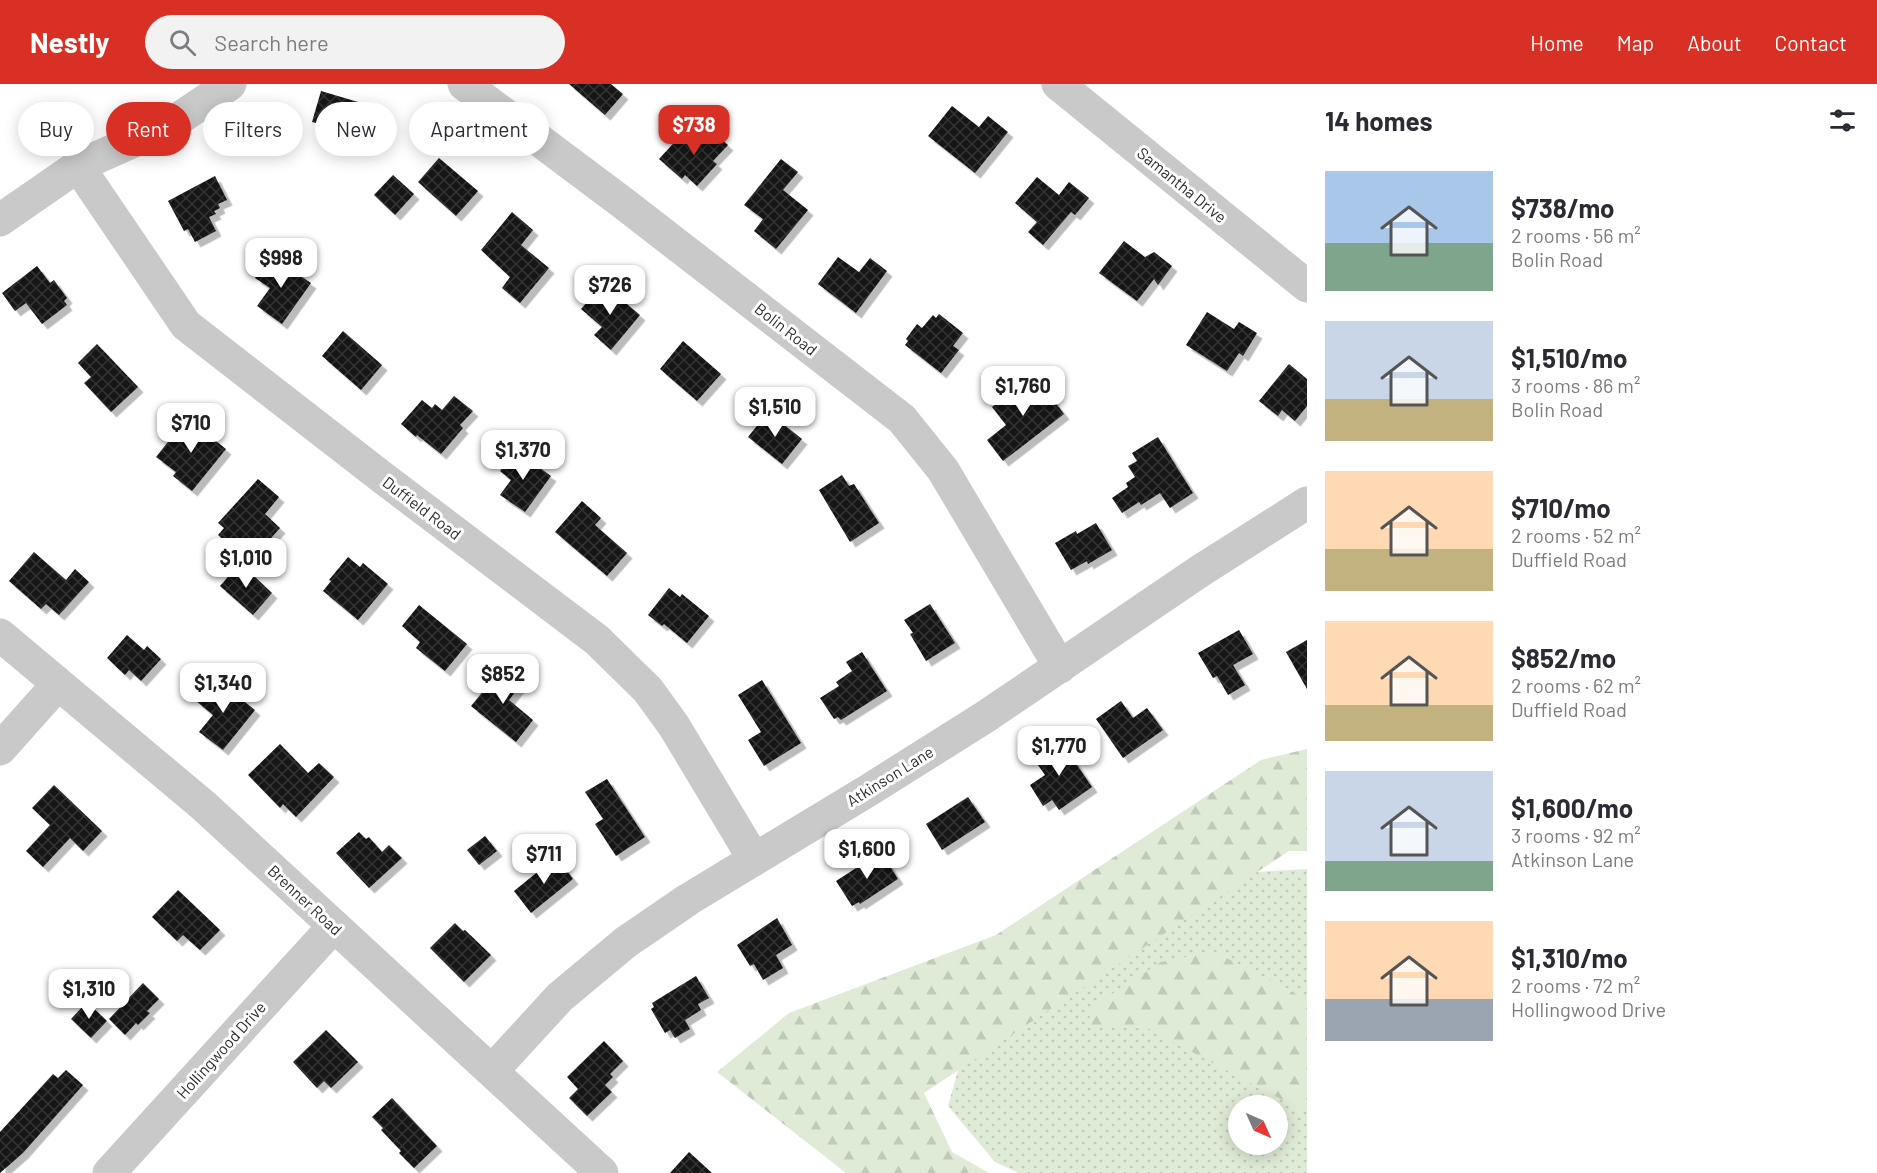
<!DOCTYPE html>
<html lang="en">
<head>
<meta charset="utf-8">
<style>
  :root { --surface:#fff; --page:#f2f2f3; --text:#2b2b33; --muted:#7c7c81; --accent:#d93025 }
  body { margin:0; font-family:Barlow,sans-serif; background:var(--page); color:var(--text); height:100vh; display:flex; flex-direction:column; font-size:22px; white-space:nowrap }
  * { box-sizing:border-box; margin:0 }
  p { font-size:20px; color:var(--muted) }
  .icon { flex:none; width:33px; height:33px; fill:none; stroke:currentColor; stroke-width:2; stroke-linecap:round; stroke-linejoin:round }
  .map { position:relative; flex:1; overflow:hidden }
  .sheet { display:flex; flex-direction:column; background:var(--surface); width:570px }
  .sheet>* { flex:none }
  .hud { position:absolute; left:18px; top:18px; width:570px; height:54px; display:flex; gap:12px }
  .needle { width:39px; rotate:135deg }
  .tools { position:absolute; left:1228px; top:1011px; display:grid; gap:12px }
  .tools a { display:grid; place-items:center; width:60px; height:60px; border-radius:50%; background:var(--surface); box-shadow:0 3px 15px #0003; font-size:30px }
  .price { position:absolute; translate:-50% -51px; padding:0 14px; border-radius:12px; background:#fff; color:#222; font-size:20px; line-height:39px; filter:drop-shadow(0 2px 3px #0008) }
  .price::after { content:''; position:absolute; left:50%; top:36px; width:18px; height:14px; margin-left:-9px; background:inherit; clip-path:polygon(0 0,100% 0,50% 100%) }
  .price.active { background:var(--accent); color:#fff }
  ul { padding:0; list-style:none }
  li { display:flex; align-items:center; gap:18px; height:150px; padding:0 18px }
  li span { display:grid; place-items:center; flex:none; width:168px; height:120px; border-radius:0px; color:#555 }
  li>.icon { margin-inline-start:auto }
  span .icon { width:72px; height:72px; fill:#fffc; stroke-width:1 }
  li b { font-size:26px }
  h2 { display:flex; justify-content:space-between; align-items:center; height:72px; padding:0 18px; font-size:26px }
  .chip { padding:0 21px; border-radius:27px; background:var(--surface); box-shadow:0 3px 15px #0003; font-size:21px; line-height:54px }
  .chip.active { background:var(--accent); color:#fff }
  header { display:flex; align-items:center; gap:36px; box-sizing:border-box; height:84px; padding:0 30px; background:var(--accent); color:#fff }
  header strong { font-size:28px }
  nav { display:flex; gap:33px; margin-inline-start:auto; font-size:21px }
  .search { width:420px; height:54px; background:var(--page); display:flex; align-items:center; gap:15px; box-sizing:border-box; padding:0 21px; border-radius:33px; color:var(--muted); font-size:22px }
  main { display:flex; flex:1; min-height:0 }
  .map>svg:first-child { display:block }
  .grass { fill:url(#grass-dots); fill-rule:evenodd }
  .forest { fill:url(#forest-firs) }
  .building { fill:url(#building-cross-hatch); filter:url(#shadow) }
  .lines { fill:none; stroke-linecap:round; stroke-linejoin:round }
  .minor { stroke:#c9c9c9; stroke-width:33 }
  .labels { text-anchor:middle; stroke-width:6; stroke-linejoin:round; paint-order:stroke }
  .street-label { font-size:16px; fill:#2c2c2c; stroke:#fff }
</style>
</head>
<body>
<header>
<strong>Nestly</strong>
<div class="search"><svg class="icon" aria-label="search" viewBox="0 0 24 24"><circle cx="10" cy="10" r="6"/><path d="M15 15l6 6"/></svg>Search here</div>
<nav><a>Home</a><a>Map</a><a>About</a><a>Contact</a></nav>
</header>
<main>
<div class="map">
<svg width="1307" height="1089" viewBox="0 0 1307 1089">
  <defs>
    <pattern id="grass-dots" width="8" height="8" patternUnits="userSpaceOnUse" patternTransform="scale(1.5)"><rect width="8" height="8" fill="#dfebd7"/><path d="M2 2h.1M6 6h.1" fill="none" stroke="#c0cab9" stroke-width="1.8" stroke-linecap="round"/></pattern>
    <pattern id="forest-firs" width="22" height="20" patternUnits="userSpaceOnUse" patternTransform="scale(1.5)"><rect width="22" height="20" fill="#dfebd7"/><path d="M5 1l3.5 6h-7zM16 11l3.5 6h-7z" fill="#c0cab9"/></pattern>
    <pattern id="building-cross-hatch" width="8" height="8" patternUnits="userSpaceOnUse" patternTransform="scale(1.5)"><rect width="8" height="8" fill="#131313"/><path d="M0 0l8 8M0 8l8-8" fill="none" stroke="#363636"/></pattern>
    <filter id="shadow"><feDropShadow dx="5.5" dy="5.5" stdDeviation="0" flood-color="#0004"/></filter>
  </defs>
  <rect width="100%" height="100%" fill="#fff"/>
  <!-- grass -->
  <path class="grass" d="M1307 785V1089H1019L995 1078 948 1022 967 954 1184 792ZM1239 1022H1278V1060H1239Z"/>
  <!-- forest -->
  <g class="forest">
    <polygon points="1307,665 1307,767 1289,767 924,1009 952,1068 989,1089 846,1089 717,988 789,929 996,851 1261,676"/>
    <polygon points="1213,867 1307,916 1307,1029 1149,945 1086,941 1095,921 1161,878"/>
  </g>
  <!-- building -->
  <g class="building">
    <polygon points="569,0 611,0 623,10 605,31"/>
    <polygon points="321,7 385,26 376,56 312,38"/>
    <polygon points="952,22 979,43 988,32 1008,48 975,89 928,52"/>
    <polygon points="708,44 728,61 713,77 717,80 697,102 685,91 682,95 659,75 681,51 693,61"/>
    <polygon points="439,74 478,107 456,132 418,98"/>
    <polygon points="781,75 798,88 783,106 808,126 776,165 754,147 763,135 744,121"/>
    <polygon points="393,91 414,110 395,131 374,111"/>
    <polygon points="215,92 227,116 218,120 220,124 214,127 216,130 209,133 216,147 195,158 188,145 184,147 168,117"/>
    <polygon points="1037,93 1059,111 1069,98 1089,114 1075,131 1071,128 1043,161 1028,148 1037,138 1015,119"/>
    <polygon points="512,128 533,146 521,161 549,184 520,219 502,204 510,193 481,166"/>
    <polygon points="1124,157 1145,173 1154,168 1172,182 1158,201 1154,195 1137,217 1099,189"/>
    <polygon points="271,172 311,199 282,240 257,222 270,204 255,194"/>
    <polygon points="838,173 859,188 870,174 887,187 856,229 818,200"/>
    <polygon points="37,182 50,199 54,196 67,214 64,217 67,221 42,240 26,219 15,227 2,209"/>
    <polygon points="603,200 640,231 611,266 594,251 602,243 581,225"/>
    <polygon points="1207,228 1234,245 1239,238 1257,249 1243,272 1239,269 1227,287 1186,261"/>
    <polygon points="939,230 963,249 953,262 959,266 941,289 905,261 908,257 906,255 917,240 922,244 933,231 936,234"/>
    <polygon points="343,247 382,281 361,306 322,272"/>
    <polygon points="683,257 721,290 697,317 660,285"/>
    <polygon points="97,260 138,303 111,328 84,299 91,293 78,279"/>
    <polygon points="1289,280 1307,295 1307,322 1295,337 1282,326 1278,332 1259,317"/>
    <polygon points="1034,291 1064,330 1003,377 987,356 1006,341 992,323"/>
    <polygon points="454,312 473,327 460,341 463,344 441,370 417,351 416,353 401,340 422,316 432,324 435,320 442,326"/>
    <polygon points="768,328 802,355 782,380 748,353"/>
    <polygon points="187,334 226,365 192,407 173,392 176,388 156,373"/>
    <polygon points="1158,353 1193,409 1170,424 1160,409 1141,421 1139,418 1122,429 1112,414 1128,403 1126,399 1135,393 1128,382 1137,377 1132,369"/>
    <polygon points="515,366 551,392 525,428 500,411 511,396 500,387"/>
    <polygon points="842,391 849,402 854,400 879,439 850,458 819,406"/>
    <polygon points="258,395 279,413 265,430 280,444 249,479 218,451 224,444 218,439"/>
    <polygon points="582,417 601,434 595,441 627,469 607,492 555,448"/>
    <polygon points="1096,439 1112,466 1088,480 1087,477 1071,486 1055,459 1076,447 1077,450"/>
    <polygon points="34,468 66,496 75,485 89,498 59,531 46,520 41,525 9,497"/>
    <polygon points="348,473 360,483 363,479 388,500 358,536 323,507 331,497 329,496"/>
    <polygon points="240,479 272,509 253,531 220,502"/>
    <polygon points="669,504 680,513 682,510 709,532 687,559 664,540 662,542 648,531"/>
    <polygon points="930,520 955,559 926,577 910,550 913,549 904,536"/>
    <polygon points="419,521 467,560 445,587 416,564 420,558 402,542"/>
    <polygon points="1239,546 1253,570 1233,581 1245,601 1228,611 1217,592 1213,594 1198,569"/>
    <polygon points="127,551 144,566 147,562 161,575 141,597 129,586 125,591 107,574"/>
    <polygon points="1307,556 1307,605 1286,568"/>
    <polygon points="862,568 887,607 841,636 838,633 834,635 820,614 839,602 836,598 852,587 846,578"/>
    <polygon points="503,583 522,599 509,616 533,636 516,658 471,622"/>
    <polygon points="215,594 255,626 223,666 199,648 213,631 196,617"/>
    <polygon points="762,596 801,659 764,682 748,656 761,648 738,611"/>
    <polygon points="1121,617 1133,634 1147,624 1163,646 1123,674 1096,635"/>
    <polygon points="1060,656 1092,703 1059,726 1052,716 1043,722 1030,701 1045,691 1033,674"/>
    <polygon points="280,660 308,689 319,679 334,693 296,733 283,720 280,724 248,691"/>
    <polygon points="607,695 645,753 616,772 595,740 603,735 585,708"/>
    <polygon points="54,701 102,747 83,767 70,754 43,783 26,767 50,741 32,724"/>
    <polygon points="968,713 985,738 942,766 926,740"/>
    <polygon points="359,748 366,755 369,753 382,768 389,761 402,774 369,804 336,769"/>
    <polygon points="485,752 497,767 479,781 467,766"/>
    <polygon points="881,768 898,795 860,820 859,818 852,822 836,797"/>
    <polygon points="556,773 573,795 531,829 514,807"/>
    <polygon points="178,806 220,846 200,866 183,851 177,857 152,833"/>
    <polygon points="777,834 792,861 776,871 783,884 763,896 754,880 750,882 737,861"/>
    <polygon points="455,839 463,847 465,846 491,871 464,898 430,864"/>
    <polygon points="696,892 709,914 698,920 701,926 685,936 690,945 675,954 670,946 665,949 651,925 654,923 652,919"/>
    <polygon points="143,899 159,915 147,927 150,929 138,941 136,939 125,951 109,935"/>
    <polygon points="87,918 107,937 91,954 71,935"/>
    <polygon points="326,946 358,978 331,1004 324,997 317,1004 293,978"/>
    <polygon points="604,957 623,977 610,990 613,993 605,1001 612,1008 587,1032 569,1014 578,1005 567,993"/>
    <polygon points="66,986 83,1001 23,1069 0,1089 0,1048 53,990 58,994"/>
    <polygon points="392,1014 437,1062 414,1084 399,1069 401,1067 381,1046 383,1044 372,1033"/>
    <polygon points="689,1068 712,1089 670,1089"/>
  </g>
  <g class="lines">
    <!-- minor -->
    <g class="minor">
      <polyline points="464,0 623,119 902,335 943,386 1060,583"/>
      <polyline points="1058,0 1307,202"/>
      <polyline points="78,82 186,241 383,394 597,556 648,606 674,642 754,775"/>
      <polyline points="0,136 78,82 168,42 230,0"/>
      <polyline points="0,551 204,722 602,1089"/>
      <polyline points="0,665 58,600"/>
      <polyline points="492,987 560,913 626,858 689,815 869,706 985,633 1200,487 1307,419"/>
      <polyline points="109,1089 334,842"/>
    </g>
  </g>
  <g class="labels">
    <!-- street labels -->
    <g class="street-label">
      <text transform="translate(1182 101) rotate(39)" y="6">Samantha Drive</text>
      <text transform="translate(786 245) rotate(38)" y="6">Bolin Road</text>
      <text transform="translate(422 424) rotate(37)" y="6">Duffield Road</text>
      <text transform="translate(890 692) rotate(-32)" y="6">Atkinson Lane</text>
      <text transform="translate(305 816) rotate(43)" y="6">Brenner Road</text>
      <text transform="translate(221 966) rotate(-48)" y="6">Hollingwood Drive</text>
    </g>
  </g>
</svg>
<div class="tools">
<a><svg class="needle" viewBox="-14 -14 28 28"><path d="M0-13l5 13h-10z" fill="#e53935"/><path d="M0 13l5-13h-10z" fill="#7c7c81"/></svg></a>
</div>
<b class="price active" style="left:694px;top:72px">$738</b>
<b class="price" style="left:281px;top:205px">$998</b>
<b class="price" style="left:610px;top:232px">$726</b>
<b class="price" style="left:1023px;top:333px">$1,760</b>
<b class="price" style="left:775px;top:354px">$1,510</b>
<b class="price" style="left:191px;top:370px">$710</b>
<b class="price" style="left:523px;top:397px">$1,370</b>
<b class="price" style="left:246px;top:505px">$1,010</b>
<b class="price" style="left:503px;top:621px">$852</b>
<b class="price" style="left:223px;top:630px">$1,340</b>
<b class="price" style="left:1059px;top:693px">$1,770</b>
<b class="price" style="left:867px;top:796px">$1,600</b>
<b class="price" style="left:544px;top:801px">$711</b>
<b class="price" style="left:89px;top:936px">$1,310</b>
<div class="hud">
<a class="chip">Buy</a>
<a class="chip active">Rent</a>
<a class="chip">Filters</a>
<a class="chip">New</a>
<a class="chip">Apartment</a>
</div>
</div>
<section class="sheet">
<h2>14 homes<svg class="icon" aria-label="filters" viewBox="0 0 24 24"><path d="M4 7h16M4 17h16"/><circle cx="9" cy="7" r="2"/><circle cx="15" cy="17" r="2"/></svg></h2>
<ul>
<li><span style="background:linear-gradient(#a9c7e8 60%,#7fa58c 0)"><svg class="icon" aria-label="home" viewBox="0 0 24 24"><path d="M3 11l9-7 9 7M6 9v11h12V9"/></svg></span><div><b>$738/mo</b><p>2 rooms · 56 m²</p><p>Bolin Road</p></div></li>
<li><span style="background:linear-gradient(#c9d6e8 65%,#c2b280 0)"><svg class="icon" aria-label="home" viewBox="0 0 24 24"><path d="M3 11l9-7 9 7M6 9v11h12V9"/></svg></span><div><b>$1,510/mo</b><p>3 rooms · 86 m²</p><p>Bolin Road</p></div></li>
<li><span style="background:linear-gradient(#ffd9b3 65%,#c2b280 0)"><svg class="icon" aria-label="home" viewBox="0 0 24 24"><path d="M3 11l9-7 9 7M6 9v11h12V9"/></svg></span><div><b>$710/mo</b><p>2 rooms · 52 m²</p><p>Duffield Road</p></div></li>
<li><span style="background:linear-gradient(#ffd9b3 70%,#c2b280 0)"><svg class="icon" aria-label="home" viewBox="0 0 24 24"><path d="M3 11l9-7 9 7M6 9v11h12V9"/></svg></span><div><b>$852/mo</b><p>2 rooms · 62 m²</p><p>Duffield Road</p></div></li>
<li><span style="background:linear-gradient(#c9d6e8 75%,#7fa58c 0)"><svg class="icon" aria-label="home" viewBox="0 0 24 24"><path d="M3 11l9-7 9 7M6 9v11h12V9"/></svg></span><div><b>$1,600/mo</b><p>3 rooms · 92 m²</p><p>Atkinson Lane</p></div></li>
<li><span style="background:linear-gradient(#ffd9b3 65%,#9aa5b1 0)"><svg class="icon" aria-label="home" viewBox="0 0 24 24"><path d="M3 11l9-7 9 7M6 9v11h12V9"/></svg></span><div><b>$1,310/mo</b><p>2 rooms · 72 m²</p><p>Hollingwood Drive</p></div></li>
</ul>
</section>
</main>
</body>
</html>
